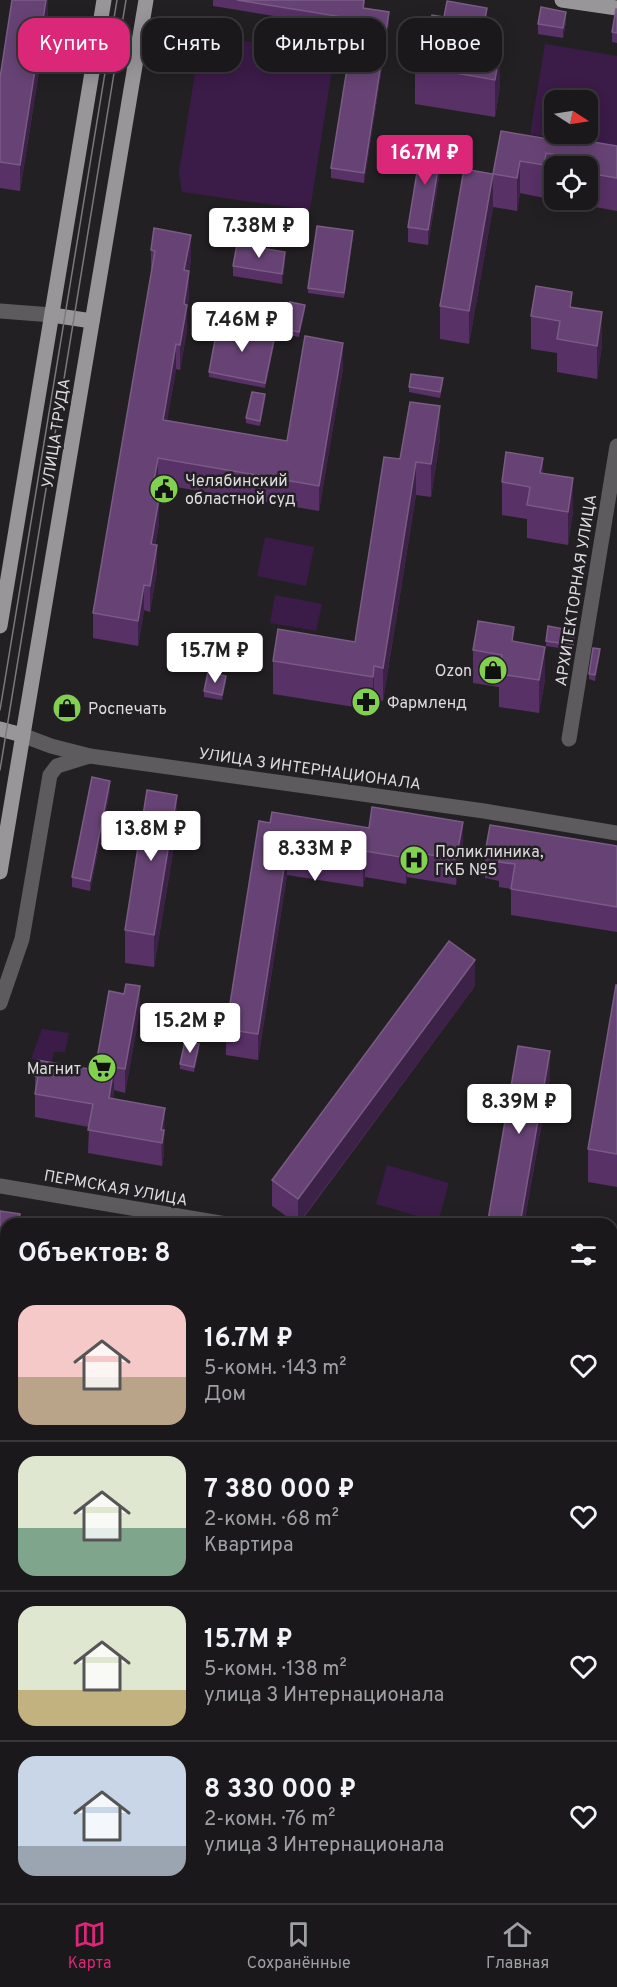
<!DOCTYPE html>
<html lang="ru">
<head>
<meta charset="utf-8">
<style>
  :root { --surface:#1a181b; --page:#272528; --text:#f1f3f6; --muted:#9fa0a3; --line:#38373a; --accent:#db2777 }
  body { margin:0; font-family:Overpass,sans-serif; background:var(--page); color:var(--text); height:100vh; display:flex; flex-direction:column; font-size:22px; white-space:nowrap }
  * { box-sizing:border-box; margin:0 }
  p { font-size:20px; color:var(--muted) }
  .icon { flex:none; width:33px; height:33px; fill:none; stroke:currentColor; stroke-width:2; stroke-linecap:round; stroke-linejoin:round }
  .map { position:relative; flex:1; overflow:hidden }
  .details { position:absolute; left:0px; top:1218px; width:618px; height:686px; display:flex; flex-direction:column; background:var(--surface); border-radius:18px 18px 0 0; box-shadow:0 3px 15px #0003,0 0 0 2px var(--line) }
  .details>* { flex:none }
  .guide { position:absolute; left:18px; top:18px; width:582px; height:54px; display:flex; gap:12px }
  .needle { width:39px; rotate:102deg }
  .tools { position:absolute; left:544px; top:90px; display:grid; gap:12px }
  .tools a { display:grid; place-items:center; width:54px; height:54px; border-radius:12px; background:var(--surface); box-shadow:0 3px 15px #0003,0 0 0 2px var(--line); font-size:30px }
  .price { position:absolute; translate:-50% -51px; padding:0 14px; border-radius:6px; background:#fff; color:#222; font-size:20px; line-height:39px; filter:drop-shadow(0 2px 3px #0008) }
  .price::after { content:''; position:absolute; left:50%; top:36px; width:18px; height:14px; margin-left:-9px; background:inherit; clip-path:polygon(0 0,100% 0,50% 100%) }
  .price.selected { background:var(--accent); color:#fff }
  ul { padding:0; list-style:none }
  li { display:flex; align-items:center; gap:18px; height:150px; padding:0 18px }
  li+li { border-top:2px solid var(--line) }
  li span { display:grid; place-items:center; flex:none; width:168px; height:120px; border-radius:18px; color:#555 }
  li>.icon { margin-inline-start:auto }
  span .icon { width:72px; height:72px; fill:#fffc; stroke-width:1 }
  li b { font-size:26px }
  h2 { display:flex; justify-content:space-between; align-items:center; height:72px; padding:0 18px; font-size:26px }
  .tag { padding:0 21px; border-radius:18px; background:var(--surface); box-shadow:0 3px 15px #0003,0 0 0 2px var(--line); font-size:21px; line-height:54px }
  .tag.selected { background:var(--accent); color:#fff }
  .tabs { display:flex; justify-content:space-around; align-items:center; height:84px; border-top:2px solid var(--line); background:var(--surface); font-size:16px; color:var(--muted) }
  .tabs a { display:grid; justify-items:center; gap:3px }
  .tabs .selected { color:var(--accent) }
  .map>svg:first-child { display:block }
  .green { fill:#3b1b48; fill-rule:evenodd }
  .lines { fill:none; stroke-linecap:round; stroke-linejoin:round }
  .minor { stroke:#5d5b5e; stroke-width:15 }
  .major { stroke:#99969a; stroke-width:15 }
  .tram { stroke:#7b797c; stroke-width:1.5 }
  .rail { stroke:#7b797c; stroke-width:4.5 }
  .wall { fill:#583167 }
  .shaded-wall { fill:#3d2247 }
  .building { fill:#664374; stroke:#795b84; stroke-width:1.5 }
  .labels { text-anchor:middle; stroke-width:5; stroke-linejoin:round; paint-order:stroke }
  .street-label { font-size:16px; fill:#dddbde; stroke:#232024 }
  .poi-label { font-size:16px; fill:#dddbde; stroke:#232024; text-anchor:start }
</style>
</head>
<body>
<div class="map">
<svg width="617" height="1903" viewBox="0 0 617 1903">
  <rect width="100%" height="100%" fill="#232024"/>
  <!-- green -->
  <g class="green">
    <polygon points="206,34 334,57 310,210 182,192 179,172 200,42 203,36"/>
    <path d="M545 44 617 56V149L530 134ZM555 100H588V134H555Z"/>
    <polygon points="265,537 314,547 306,586 257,576"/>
    <polygon points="275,595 322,604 316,631 270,623"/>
    <polygon points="42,1029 69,1033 65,1052 54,1052 52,1061 31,1059"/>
    <polygon points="387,1165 449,1183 438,1222 376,1204"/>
  </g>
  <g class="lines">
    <!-- minor -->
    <g class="minor">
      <polyline points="0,311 52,315"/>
      <polyline points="22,735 51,746 90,756 484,811 617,833"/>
      <polyline points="569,739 617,446"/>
      <polyline points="0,1003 22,939 50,775 57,766 89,756"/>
      <polyline points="0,1186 226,1224"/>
    </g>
    <!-- major -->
    <g class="major">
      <polyline points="562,0 617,8"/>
      <polyline points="52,315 92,321"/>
      <polyline points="0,626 104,0"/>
      <polyline points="0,729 22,735"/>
      <polyline points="0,872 146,0"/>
      <polyline points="612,1864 617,1863"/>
      <polyline points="612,1888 617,1887"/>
      <polyline points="415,1903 443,1898"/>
      <polyline points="547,1903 572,1898"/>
    </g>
    <!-- tram -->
    <g class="tram">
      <polyline points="0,710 117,0"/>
      <polyline points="0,770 126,0"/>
    </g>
    <!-- rail -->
    <g class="rail">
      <polyline points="612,1756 617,1755"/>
      <polyline points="612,1769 617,1768"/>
      <polyline points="0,1852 6,1851"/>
      <polyline points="0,1864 6,1864"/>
    </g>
  </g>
  <!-- wall -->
  <g class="wall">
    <polygon points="48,0 48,15 20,191 0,188 0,78"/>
    <polygon points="213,0 365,0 364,8 389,22 364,183 331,178 331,168 353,29 213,6"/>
    <polygon points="617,9 617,43 612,42 612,32"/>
    <polygon points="566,22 563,38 538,34 538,24"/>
    <polygon points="428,36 496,48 500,86 495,117 415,104 415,66"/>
    <polygon points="548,139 595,142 617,146 617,211 584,205 584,200 588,200 588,166 555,166 555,187 546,186 544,198 520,193 517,211 493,207 469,344 440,339 440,306 493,174"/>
    <polygon points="442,160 428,245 408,242 408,227"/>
    <polygon points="353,237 344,298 308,293 308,288"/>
    <polygon points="151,250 191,260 189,271 189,297 187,309 187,330 180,370 176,369 167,420 287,441 343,368 319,511 158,484 155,498 159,524 155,545 157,571 150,612 144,610 138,646 93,638 93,613 151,276"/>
    <polygon points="285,262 282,284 233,276 233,266"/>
    <polygon points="572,307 602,345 597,379 557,372 557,353 531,349 531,316"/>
    <polygon points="305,310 299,337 285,334 285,329"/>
    <polygon points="275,340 265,388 209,377 209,372"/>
    <polygon points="443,383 440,398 409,392 409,387"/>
    <polygon points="265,400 260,426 246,423 246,418"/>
    <polygon points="440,439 431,497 416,495 383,701 374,699 373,710 273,694 273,661 355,642 400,459"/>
    <polygon points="543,473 573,511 568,545 527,538 527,519 502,515 502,482"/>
    <polygon points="575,636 573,650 546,646 546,641"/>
    <polygon points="514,642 545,680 539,713 499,707 499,687 473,683 473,650"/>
    <polygon points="600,654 595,681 589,679 589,674"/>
    <polygon points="226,681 222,700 204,697 204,691"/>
    <polygon points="110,791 90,891 72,887 72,877"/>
    <polygon points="259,821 463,848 456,885 407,877 406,884 365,877 363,887 287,875 258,1060 226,1055 226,1029"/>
    <polygon points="177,828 154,967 125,963 125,930"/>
    <polygon points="617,846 617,932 511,915 511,889 499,887 499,881 485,878 485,853"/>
    <polygon points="617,985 617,1187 588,1182 588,1149"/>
    <polygon points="475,986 299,1224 297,1224 272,1206 272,1180"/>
    <polygon points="140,1010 125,1093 114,1090 113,1098 165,1131 164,1137 164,1153 162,1166 88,1153 89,1127 35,1117 35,1076 95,1070"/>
    <polygon points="199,1049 194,1072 180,1069 180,1064"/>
    <polygon points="550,1077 524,1224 488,1224 488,1220"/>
    <polygon points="0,1211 20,1219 19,1224 6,1224 6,1237 0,1236"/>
    <polygon points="617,1389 617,1425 612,1424 612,1414"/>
    <polygon points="6,1403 6,1526 0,1525 0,1434"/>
    <polygon points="612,1448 617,1449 617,1493 612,1492"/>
    <polygon points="0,1595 6,1596 3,1690 0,1690"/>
    <polygon points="617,1696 617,1719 613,1702 613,1697"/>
  </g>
  <!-- shaded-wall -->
  <g class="shaded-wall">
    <polygon points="46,0 48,0 48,15 20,191 20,165"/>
    <polygon points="487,8 487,45 484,24"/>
    <polygon points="389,12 389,22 364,183 364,173"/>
    <polygon points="566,12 566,22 563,38 563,28"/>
    <polygon points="496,26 496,64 492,47"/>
    <polygon points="500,49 500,86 495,117 495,80"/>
    <polygon points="595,128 595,161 593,175 593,142"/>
    <polygon points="442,145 442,160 428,245 428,230"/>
    <polygon points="546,153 546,186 544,198 544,165"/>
    <polygon points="520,161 520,193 517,211 517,178"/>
    <polygon points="493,174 493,207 469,344 469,311"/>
    <polygon points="353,231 353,237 344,298 344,293"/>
    <polygon points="191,235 191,260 184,296 184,270"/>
    <polygon points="285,252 285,262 282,284 282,274"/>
    <polygon points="189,271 189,297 187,309 187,330 180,370 180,345 184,304"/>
    <polygon points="305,305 305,310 299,337 299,332"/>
    <polygon points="602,312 602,345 597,379 597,346"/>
    <polygon points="275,335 275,340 265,388 265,383"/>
    <polygon points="343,343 343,368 319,511 319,486"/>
    <polygon points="176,344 176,369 163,445 163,420"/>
    <polygon points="265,394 265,400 260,426 260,421"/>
    <polygon points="440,406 440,439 431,497 431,464"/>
    <polygon points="158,458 158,484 151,523 151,497"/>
    <polygon points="543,458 543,491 540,473"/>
    <polygon points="416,462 416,495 383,701 383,668"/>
    <polygon points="573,478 573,511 568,545 568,512"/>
    <polygon points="159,499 159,524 151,570 151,544"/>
    <polygon points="157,545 157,571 150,612 150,586"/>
    <polygon points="144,585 144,610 138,646 138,621"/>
    <polygon points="545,647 545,680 539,713 539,680"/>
    <polygon points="600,649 600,654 595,681 595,675"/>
    <polygon points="374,666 374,699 373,710 373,677"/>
    <polygon points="226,676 226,681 222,700 222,695"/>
    <polygon points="110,781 110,791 90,891 90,881"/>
    <polygon points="177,795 177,828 154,967 154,935"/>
    <polygon points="463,822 463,848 456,885 456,859"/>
    <polygon points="287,849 287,875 258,1060 258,1034"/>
    <polygon points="365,851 365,877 363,887 363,861"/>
    <polygon points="407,851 407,877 406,884 406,858"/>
    <polygon points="475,960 475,986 298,1224 298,1199"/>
    <polygon points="140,986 140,1010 125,1093 125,1069"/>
    <polygon points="199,1044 199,1049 194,1072 194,1067"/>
    <polygon points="550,1051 550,1077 524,1224 520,1224"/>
    <polygon points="114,1067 114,1090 109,1121 109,1098"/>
    <polygon points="165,1108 164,1153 162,1166 161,1130"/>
    <polygon points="617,1666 617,1672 612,1673 612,1667"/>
  </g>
  <!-- building -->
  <g class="building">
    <polygon points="12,0 46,0 20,165 0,162 0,78"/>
    <polygon points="237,0 364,0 363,8 389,12 364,173 331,168 355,19"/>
    <polygon points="447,1 487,8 484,24 496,26 492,47 500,49 495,80 415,66 420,34 428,36 432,15 444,17"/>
    <polygon points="541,7 566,12 563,28 538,24"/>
    <polygon points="616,9 617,9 617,33 612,32"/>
    <polygon points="552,120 555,121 555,134 588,134 588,126 595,128 593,142 617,146 617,178 588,173 588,166 585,166 587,160 546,153 544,165 520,161 517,178 493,174 501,131 548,139"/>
    <polygon points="422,142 442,145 428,230 408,227"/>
    <polygon points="464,169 493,174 469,311 440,306"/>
    <polygon points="317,226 353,231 344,293 308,288"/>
    <polygon points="154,228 191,235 184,270 189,271 184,304 187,305 180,345 176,344 163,420 287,441 305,336 343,343 319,486 158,458 151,497 159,499 151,544 157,545 150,586 144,585 138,621 93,613 155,251 151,250"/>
    <polygon points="237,244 285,252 282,274 233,266"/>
    <polygon points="536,286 572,292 570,307 602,312 597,346 557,339 560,321 531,316"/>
    <polygon points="290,302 305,305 299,332 285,329"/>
    <polygon points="218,324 275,335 265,383 209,372"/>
    <polygon points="411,374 443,378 440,392 409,387"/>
    <polygon points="252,392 265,394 260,421 246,418"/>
    <polygon points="410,402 440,406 431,464 416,462 383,668 374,666 373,677 273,661 278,629 355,642 384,457 400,459"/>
    <polygon points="506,452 543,458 540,473 573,478 568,512 527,505 530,487 502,482"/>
    <polygon points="478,621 514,627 512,641 545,647 539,680 499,674 502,655 473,650"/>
    <polygon points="548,626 575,631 573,645 546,641"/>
    <polygon points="593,648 600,649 595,675 589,674"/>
    <polygon points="208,672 226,676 222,695 204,691"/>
    <polygon points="92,777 110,781 90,881 72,877"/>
    <polygon points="147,790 177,795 154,935 125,930"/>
    <polygon points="372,807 463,822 456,859 407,851 406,858 365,851 363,861 287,849 258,1034 226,1029 259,821 270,823 272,812 369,828"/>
    <polygon points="490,825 617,846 617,907 511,889 515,864 499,862 501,855 485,853"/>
    <polygon points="449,941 475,960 298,1199 272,1180"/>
    <polygon points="126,984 140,986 125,1069 114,1067 109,1098 165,1108 161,1130 164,1130 162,1143 88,1130 93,1104 35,1094 38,1077 35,1076 38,1060 95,1070 109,991 124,994"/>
    <polygon points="616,985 617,985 617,1154 588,1149"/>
    <polygon points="185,1041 199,1044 194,1067 180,1064"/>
    <polygon points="518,1046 550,1051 520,1224 511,1224 488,1220"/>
    <polygon points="0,1211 20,1214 19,1224 6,1224 6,1232 0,1231"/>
    <polygon points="617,1389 617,1414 612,1414"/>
    <polygon points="5,1403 6,1403 6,1493 0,1492 0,1458 3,1439 0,1439 0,1434"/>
    <polygon points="612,1448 617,1449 617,1483 612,1482"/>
    <polygon points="0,1595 6,1596 6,1671 3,1685 0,1684"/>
    <polygon points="612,1605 617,1605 617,1666 612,1667"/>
    <polygon points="617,1696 617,1713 613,1697"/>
  </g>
  <!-- icons -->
  <defs>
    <g id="civic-disc" transform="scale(1.5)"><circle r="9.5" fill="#82d050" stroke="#232024"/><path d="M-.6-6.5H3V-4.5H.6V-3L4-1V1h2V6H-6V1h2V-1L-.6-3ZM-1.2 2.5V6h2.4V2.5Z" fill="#111"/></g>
    <g id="shop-disc" transform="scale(1.5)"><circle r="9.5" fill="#82d050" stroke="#232024"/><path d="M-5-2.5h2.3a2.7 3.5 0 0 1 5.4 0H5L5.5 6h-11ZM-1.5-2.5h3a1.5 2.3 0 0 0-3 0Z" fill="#111"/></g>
    <g id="pharmacy-disc" transform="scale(1.5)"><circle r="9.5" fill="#82d050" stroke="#232024"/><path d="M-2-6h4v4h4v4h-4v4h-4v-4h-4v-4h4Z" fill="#111"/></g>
    <g id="hospital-disc" transform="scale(1.5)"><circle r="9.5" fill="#82d050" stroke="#232024"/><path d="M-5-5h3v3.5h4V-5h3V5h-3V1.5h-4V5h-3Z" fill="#111"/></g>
    <g id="supermarket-disc" transform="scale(1.5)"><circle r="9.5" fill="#82d050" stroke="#232024"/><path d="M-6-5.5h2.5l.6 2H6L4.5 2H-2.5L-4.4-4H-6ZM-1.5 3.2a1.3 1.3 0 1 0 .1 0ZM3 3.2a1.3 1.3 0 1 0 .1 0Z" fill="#111"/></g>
  </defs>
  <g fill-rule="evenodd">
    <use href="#civic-disc" x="164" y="489"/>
    <use href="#shop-disc" x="493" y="670"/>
    <use href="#pharmacy-disc" x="366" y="702"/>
    <use href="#shop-disc" x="67" y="708"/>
    <use href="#hospital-disc" x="414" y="860"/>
    <use href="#supermarket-disc" x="102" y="1068"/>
  </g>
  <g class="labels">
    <!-- street labels -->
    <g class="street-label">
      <text transform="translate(55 433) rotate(-81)" y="6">УЛИЦА ТРУДА</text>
      <text transform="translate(575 590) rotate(-81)" y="6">АРХИТЕКТОРНАЯ УЛИЦА</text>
      <text transform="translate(310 768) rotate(8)" y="6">УЛИЦА 3 ИНТЕРНАЦИОНАЛА</text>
      <text transform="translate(116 1187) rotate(10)" y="6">ПЕРМСКАЯ УЛИЦА</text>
    </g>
    <!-- poi labels -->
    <g class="poi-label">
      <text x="185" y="486">Челябинский<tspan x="185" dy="18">областной суд</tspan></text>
      <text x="472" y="676" text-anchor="end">Ozon</text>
      <text x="387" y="708">Фармленд</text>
      <text x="88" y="714">Роспечать</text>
      <text x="435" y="857">Поликлиника,<tspan x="435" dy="18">ГКБ №5</tspan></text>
      <text x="81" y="1074" text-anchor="end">Магнит</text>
    </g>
  </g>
</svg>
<div class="tools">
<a><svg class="needle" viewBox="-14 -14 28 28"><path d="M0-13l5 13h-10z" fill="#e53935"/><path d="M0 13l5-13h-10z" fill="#9fa0a3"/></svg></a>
<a><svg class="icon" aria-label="locate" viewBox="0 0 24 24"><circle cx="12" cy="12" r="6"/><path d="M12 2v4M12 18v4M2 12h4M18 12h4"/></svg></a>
</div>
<b class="price selected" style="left:425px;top:186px">16.7M ₽</b>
<b class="price" style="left:259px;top:259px">7.38M ₽</b>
<b class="price" style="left:242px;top:353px">7.46M ₽</b>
<b class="price" style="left:215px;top:684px">15.7M ₽</b>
<b class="price" style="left:151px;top:862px">13.8M ₽</b>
<b class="price" style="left:315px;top:882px">8.33M ₽</b>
<b class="price" style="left:190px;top:1054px">15.2M ₽</b>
<b class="price" style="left:519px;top:1135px">8.39M ₽</b>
<div class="guide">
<a class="tag selected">Купить</a>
<a class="tag">Снять</a>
<a class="tag">Фильтры</a>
<a class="tag">Новое</a>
</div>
<section class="details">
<h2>Объектов: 8<svg class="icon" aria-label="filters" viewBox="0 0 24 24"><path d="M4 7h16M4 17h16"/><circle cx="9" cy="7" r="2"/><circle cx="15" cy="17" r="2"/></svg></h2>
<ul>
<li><span style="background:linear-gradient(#f6c9c9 60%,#b9a48a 0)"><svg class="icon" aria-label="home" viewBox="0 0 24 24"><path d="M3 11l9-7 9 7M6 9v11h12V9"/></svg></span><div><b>16.7M ₽</b><p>5-комн. · 143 m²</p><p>Дом</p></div><svg class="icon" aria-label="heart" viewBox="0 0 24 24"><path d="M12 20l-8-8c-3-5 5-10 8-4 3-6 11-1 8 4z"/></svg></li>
<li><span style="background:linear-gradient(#dfe7d0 60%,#7fa58c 0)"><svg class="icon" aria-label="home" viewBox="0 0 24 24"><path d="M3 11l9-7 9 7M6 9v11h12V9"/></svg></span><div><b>7 380 000 ₽</b><p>2-комн. · 68 m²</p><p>Квартира</p></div><svg class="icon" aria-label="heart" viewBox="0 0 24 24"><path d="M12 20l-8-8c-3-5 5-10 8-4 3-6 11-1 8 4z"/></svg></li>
<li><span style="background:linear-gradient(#dfe7d0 70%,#c2b280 0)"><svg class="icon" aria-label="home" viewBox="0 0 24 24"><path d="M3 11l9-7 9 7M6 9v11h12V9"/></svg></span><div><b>15.7M ₽</b><p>5-комн. · 138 m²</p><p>улица 3 Интернационала</p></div><svg class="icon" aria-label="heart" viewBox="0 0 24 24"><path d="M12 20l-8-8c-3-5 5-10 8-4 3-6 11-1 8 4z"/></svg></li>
<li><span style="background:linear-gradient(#c9d6e8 75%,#9aa5b1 0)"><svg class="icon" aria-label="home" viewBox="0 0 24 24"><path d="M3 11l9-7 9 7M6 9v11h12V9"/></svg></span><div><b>8 330 000 ₽</b><p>2-комн. · 76 m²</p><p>улица 3 Интернационала</p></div><svg class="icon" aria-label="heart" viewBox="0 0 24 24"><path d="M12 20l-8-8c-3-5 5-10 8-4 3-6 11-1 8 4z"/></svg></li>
</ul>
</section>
</div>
<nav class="tabs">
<a class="selected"><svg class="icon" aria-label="map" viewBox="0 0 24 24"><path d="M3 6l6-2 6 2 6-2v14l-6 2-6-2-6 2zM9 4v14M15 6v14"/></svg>Карта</a>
<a><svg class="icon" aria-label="saved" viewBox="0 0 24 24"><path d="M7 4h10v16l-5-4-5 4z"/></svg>Сохранённые</a>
<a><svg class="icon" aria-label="home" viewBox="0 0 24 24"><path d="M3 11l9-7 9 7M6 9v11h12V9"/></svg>Главная</a>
</nav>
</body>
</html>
